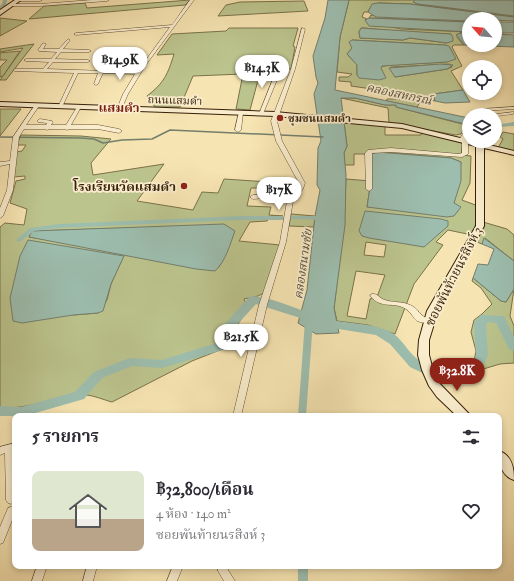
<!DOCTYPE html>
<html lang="th">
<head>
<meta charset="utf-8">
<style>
  :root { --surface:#fff; --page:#f2f2f3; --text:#2b2b33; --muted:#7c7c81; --accent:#8f2418 }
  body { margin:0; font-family:"IM FELL Double Pica","Noto Serif Thai",serif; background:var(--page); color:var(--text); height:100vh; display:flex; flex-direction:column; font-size:15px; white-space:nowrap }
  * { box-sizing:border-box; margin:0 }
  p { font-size:13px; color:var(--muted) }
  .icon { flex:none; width:22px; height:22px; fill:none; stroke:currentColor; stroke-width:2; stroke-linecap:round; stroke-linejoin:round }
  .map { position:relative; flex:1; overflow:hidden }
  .details { position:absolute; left:12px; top:413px; width:490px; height:156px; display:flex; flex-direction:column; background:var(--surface); border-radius:8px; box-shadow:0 2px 6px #0003 }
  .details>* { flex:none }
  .needle { width:26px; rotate:297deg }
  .controls { position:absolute; left:462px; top:12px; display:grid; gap:8px }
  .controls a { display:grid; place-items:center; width:40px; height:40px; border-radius:50%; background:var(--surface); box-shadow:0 2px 6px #0003; font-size:20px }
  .price { position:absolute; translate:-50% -34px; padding:0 9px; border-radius:14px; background:#fff; color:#222; font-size:13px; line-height:26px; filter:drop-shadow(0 1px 2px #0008) }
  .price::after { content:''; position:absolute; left:50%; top:24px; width:12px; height:9px; margin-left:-6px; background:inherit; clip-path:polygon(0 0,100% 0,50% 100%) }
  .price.on { background:var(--accent); color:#fff }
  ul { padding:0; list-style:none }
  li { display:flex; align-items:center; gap:12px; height:100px; padding:0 20px }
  li span { display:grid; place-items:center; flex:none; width:112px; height:80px; border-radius:8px; color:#555 }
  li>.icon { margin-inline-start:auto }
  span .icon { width:48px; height:48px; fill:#fffc; stroke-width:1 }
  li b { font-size:17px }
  h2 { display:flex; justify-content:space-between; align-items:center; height:48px; padding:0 20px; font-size:17px }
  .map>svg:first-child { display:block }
  .green { fill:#bcc48d; stroke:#7a724a; fill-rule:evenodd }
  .water { fill:#9dbeaf; stroke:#747e6c }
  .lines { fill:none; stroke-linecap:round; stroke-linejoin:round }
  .stream { stroke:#747e6c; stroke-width:1.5 }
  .canal { fill:#9dbeaf; fill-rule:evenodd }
  .river { fill:#9dbeaf; fill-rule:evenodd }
  .street-casing { stroke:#675032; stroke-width:1 }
  .secondary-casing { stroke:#371f08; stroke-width:2 }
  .street { fill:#f9edcd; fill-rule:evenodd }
  .secondary { fill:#f9edcd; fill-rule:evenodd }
  .poi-dot { fill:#8f2418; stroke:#f9edcd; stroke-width:1.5 }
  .labels { text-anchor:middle; stroke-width:3.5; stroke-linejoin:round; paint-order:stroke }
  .far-street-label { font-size:11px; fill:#371f08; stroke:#f9edcd }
  .far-poi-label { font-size:11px; font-weight:bold; fill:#371f08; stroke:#f9edcd; text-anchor:start }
  .far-water-label { font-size:12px; font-style:italic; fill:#564f3a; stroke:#f9edcd }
  .far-quarter-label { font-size:13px; font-weight:bold; fill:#7a1f14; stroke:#f9edcd }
  .poi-label { font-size:13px; font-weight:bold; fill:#371f08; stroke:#f9edcd; text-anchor:end }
  .street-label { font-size:13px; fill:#371f08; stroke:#f9edcd }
</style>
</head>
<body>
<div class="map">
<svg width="514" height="581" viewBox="0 0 514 581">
  <rect width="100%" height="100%" fill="#f6e4b2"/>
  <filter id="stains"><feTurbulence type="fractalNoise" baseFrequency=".005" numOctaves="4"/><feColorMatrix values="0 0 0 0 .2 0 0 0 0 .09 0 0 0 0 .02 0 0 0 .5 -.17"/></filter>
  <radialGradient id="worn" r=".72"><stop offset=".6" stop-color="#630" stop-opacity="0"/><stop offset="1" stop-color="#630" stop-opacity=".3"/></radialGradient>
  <!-- green -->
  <g class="green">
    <polygon points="190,0 185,5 29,19 44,6 85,3 87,8"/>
    <path d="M349 0H415L413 2 418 4 514 17 410 4 378 3 370 8 368 12H364L362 17 367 19 366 21 401 29 469 32 460 33 457 37 464 45H454L452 47 462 66 451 71 463 90 434 94 435 101 423 98 417 107 386 101 387 99H406L407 97 378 94 379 90 351 86V82L339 81V77H348L352 74 337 72 340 37ZM361 28H364L406 32 451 34 447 43 410 38 403 40 360 38 359 32ZM352 40 445 45 447 62 389 65 380 67 382 71 357 75V65L347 54 352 48ZM450 64 452 67 447 69 395 77 391 67Z"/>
    <polygon points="304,1 308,11 218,16 226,5 240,2"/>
    <polygon points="371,15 398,19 469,22 369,18"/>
    <polygon points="0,18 27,21 0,36"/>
    <path d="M229 28H298L293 46 295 47 291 69H261L250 110 236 109 243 74 193 76 180 107H155L147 96C164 83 168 74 174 54L157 55 172 34 226 31Z"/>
    <polygon points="34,44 6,80 0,80 23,48 0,52 0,49"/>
    <polygon points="20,51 3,76 0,77 0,67 7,60 0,60 0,53"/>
    <polygon points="341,98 355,98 385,105 396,105 396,107 466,125 461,134 456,135 389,123 388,108"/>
    <polygon points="0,109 21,109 0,136"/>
    <path d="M344 122 385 126V135H421L423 131 463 141 461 155 471 156 470 183 462 200 478 206C478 216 476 225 472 235L448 230 436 242 443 245 414 284 395 334 368 325 337 321 334 308 344 225 346 179 371 181 367 207 454 203 461 162 451 158 377 152 371 154H354V165H344V153L347 146ZM366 242 386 245 384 257 364 255ZM356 271 385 275 377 297 370 299 366 319 347 316Z"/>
    <polygon points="503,132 514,134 514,152 498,148 503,139 500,137"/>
    <path d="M21 135 81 136 111 139 91 163 93 175 164 164 137 201 193 210 202 192 218 193 224 179 269 182 266 188H251L247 206 271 207 269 215 283 216H271L267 221 250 222 239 241 280 245 266 292 258 296 244 299 248 309 236 327 225 348 192 361 112 402C104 400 93 395 85 395 56 395 29 410 0 408V227L5 223 24 225 27 209 10 203 16 181 25 179V176L14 177 16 152 22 151 26 145H17ZM163 227 234 231 219 267 29 237 32 231ZM123 257 111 284 107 300 98 313 73 315Z"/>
    <polygon points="291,214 315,216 314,227 289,226"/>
    <polygon points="483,222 507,229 514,235 514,261 485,238 482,244 477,242"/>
    <polygon points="473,278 501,301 506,302 514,289 510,316 514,326 514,363 500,364 440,382 433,368 454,367 474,361 476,351 471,332 474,320 482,314 492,304 481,288 472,281"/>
  </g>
  <!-- water -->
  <g class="water">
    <polygon points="328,0 349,0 340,37 335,90 469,118 469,125 396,107 396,105 385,105 355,98 341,98 347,146 344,153 346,175 345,225 334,308 339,333 316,334 298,323 307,290 315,216 320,190 317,185 318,148 321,141 314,94 318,83 316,77 313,56 325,18"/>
    <polygon points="415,0 514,0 514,16 418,4 413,2"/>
    <polygon points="378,3 410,4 514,17 514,21 469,19 469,21 376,17 368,12 372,4"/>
    <polygon points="369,18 469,22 469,32 369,26 365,20"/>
    <rect x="495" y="22" width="19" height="11"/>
    <polygon points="361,28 451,34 453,38 453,41 447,43 410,38 403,40 360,38 359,32"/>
    <polygon points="460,33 469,34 469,45 495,45 495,34 514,35 514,47 464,45 456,35"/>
    <polygon points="352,40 445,45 449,46 456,59 447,62 382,66 381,68 386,78 379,80 359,78 357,75 357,65 347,54 352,48 349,42"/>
    <polygon points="440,64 453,65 447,69 395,77 389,68"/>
    <polygon points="463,90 470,102 445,103 435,101 434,94"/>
    <polygon points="377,152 451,158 461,162 461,181 454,203 461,207 454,216 447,217 367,207 371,181 371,154"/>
    <polygon points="365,211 441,219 448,221 448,226 424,247 369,238 362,236 359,231"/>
    <path d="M224 224 235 231C230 244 226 261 215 271L196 269 29 237 32 231Z"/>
    <polygon points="484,238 514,261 514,289 506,302 501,301 473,278 478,264 488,265 494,249 482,244"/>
    <polygon points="28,240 124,256 111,284 103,311 98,313 73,315 22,323 13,321 10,298 20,256"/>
  </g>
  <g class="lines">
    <!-- stream -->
    <polyline class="stream" points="0,137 81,138 94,139 103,143 122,140 152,139 170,130 323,137"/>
    <!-- canal -->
    <g class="canal">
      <polygon points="3,0 7,0 6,5 0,8 0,6 2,4"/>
      <polygon points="514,122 514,126 495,127 495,125"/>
      <polygon points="240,216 282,216 285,218 282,220 240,220 59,228 34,231 21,241 19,242 16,240 30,228 59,224"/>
      <polygon points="292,216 323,216 326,218 323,220 290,219 289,218 290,217"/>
      <polygon points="306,319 309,319 313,321 306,416 298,416 305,321"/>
      <rect x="298" y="566" width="10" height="15"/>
    </g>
    <!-- river -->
    <path class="river" d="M253 296C280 299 305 314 332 320 350 324 369 323 386 330 397 334 403 343 410 352 429 374 450 369 474 360L476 355 474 323 481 315 504 316 514 337V351L510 350 508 347 496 323 488 322 486 324 488 355 483 366 454 375 441 377 429 376 410 367 390 344 376 335 332 328 256 304 233 329 226 349 162 368 132 366 102 378 84 399 25 416H0V406L21 407 75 392 94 372 127 359 131 358 162 360 217 343 224 325 249 297Z"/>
    <!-- street casing -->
    <g class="street-casing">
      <g id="street">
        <polygon points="16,0 42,0 40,1 18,1"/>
        <polygon points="92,0 109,0 107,1 40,6 12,6 10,5 12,4 40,4"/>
        <polygon points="190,0 194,0 145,66 128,94 121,110 117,109 123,94 135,74 103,73 98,84 96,85 94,84 98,73 78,73 62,107 60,108 58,107 74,73 15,71 13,70 15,69 43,69 49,62 26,61 24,60 26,59 51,59 57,52 39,51 38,50 43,43 46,44 43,49 59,49 68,39 70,40 63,49 89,50 91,51 89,52 61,52 55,59 88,60 90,61 88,62 53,62 47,69 137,72 170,27 76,35 74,34 76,33 172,25"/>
        <polygon points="302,28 305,29 295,69 277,121 282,141 305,183 303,189 293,201 286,242 267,305 241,416 233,416 259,305 280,242 287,201 290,198 276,197 253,199 250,197 253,195 276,193 293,194 297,189 299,183 276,141 271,121 291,69"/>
        <polygon points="277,69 281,70 263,114 259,115 259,114"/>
        <polygon points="35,105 39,106 26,125 46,125 47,123 38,122 38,120 40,119 52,121 53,122 51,125 66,125 77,107 79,106 81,107 71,125 98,125 119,129 122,131 119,133 98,129 69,129 67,130 65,129 49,129 47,130 45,129 24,129 19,137 13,190 3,216 0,218 0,208 7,190 10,164 0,166 0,162 10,161 13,137"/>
        <polygon points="514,107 514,109 482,111 478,113 478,115 474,115 474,111 481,109"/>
        <polygon points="239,112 243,113 241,130 238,132 235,130"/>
        <polygon points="513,112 514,112 513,114 497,116 495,115 497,114"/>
        <polygon points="469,126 469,132 465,139 468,141 468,154 462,157 391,152 372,153 372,189 369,191 366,189 365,153 368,150 391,148 459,154 462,153 462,141 459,140 467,127"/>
        <path d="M372 294C378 293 380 299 385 300 393 303 402 301 410 305 420 309 418 316 430 319L431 321 427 323C424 323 420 322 417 321 413 318 411 312 406 309 394 301 382 310 370 296Z"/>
        <polygon points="15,443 15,451 14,451 15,501 11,504 8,503 6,500 5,453 0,455 0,447"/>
        <polygon points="11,507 14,508 15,513 3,543 0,544 0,527 8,508"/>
        <polygon points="37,566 47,566 42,581 32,581"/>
        <polygon points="87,566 97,566 93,581 83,581"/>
        <polygon points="173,566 183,566 177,581 167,581"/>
        <polygon points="218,566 228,566 228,570 235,581 224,581 218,571"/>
      </g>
    </g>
    <!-- secondary casing -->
    <g class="secondary-casing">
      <g id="secondary">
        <polygon points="15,0 21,0 0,15 0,10"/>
        <polygon points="0,102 275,112 402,124 514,151 514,155 484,148 484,226 438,311 429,340 429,355 433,370 440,384 471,416 457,416 437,397 429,386 422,370 418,355 419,340 427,311 476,226 476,146 402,128 275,116 0,106"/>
        <path d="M499 451C512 455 514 468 514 480 501 476 499 463 499 451Z"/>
      </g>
    </g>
    <!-- street -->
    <use href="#street" class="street"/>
    <!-- secondary -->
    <use href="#secondary" class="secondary"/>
  </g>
  <!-- markers -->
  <g class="poi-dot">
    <circle cx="280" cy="118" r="4"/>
    <circle cx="184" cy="186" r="4"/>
  </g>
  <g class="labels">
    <!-- far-street labels -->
    <g class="far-street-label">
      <text transform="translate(175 100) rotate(2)" y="4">ถนนแสมดำ</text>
    </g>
    <!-- far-poi labels -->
    <g class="far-poi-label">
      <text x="288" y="122">ชุมชนแสมดำ</text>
    </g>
    <!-- far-water labels -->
    <g class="far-water-label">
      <text transform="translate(399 94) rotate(12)" y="4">คลองสหกรณ์</text>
      <text transform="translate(303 264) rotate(-82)" y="4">คลองสนามชัย</text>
    </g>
    <!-- far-quarter labels -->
    <g class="far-quarter-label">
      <text x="119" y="112">แสมดำ</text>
    </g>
    <!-- poi labels -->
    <g class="poi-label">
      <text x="176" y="191">โรงเรียนวัดแสมดำ</text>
    </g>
    <!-- street labels -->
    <g class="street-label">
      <text transform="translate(453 276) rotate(-63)" y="5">ซอยพันท้ายนรสิงห์ 3</text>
    </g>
  </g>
  <rect width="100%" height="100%" filter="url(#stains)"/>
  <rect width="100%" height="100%" fill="url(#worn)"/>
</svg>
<div class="controls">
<a><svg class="needle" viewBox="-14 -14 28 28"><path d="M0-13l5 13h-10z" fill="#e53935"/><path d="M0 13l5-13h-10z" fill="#7c7c81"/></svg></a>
<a><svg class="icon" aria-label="locate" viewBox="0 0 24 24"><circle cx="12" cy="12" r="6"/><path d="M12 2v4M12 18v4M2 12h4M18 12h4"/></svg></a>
<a><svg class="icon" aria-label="layers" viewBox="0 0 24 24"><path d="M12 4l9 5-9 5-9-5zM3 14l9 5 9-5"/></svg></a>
</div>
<b class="price" style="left:120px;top:81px">฿14.9K</b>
<b class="price" style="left:262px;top:89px">฿14.3K</b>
<b class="price" style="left:279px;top:211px">฿17K</b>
<b class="price" style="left:241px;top:358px">฿21.5K</b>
<b class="price on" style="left:457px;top:392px">฿32.8K</b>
<section class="details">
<h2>5 รายการ<svg class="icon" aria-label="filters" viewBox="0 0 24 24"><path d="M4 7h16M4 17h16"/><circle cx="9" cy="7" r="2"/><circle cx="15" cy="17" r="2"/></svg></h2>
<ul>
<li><span style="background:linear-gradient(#dfe7d0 60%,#b9a48a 0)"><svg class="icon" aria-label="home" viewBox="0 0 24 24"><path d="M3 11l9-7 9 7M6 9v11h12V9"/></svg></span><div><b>฿32,800/เดือน</b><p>4 ห้อง · 140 m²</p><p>ซอยพันท้ายนรสิงห์ 3</p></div><svg class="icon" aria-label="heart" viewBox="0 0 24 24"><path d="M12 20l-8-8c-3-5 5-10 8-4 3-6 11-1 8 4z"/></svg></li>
</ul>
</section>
</div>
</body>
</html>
